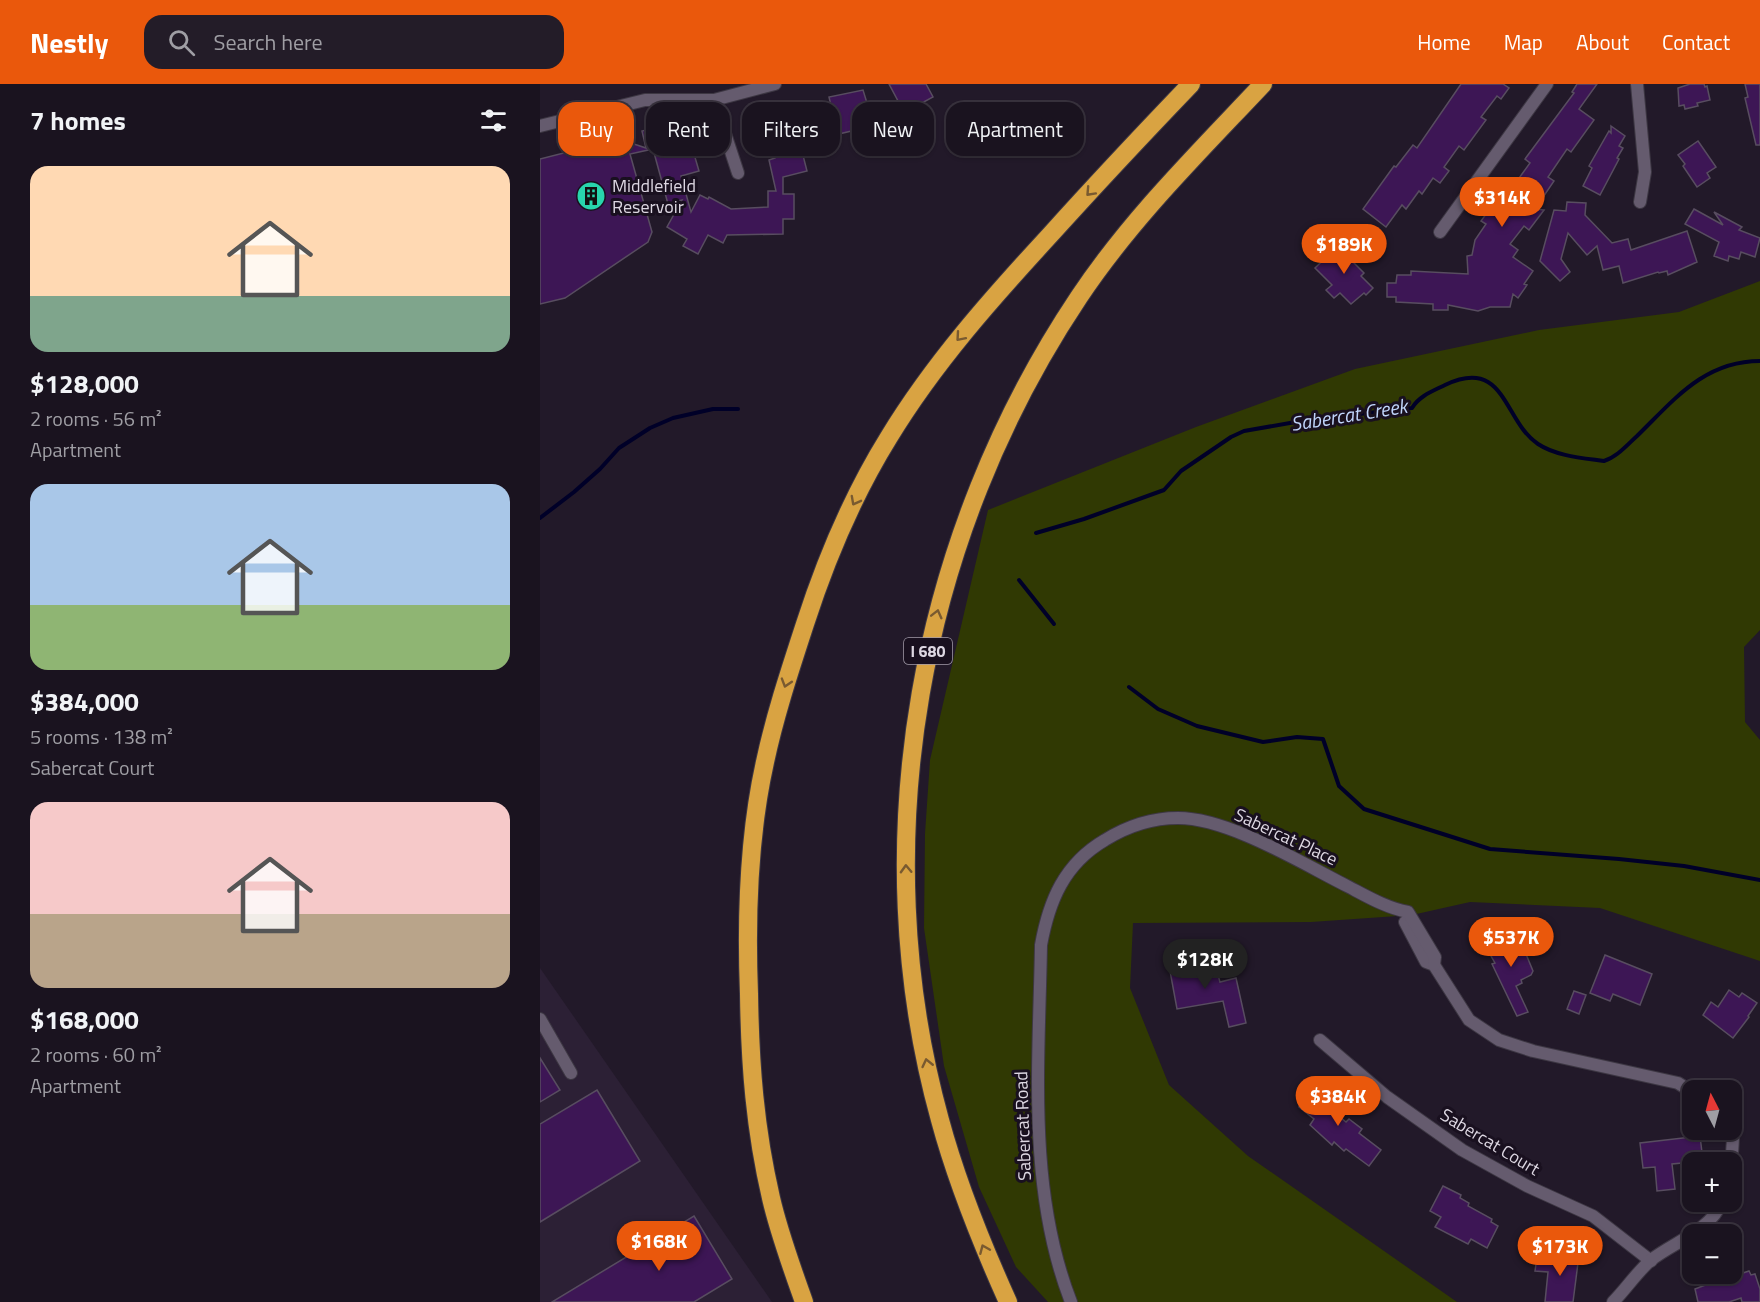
<!DOCTYPE html>
<html lang="en">
<head>
<meta charset="utf-8">
<style>
  :root { --surface:#1a131f; --page:#231c28; --text:#f1f3f6; --muted:#9f9ea4; --line:#38323d; --accent:#ea580c }
  body { margin:0; font-family:"Titillium Web",sans-serif; background:var(--page); color:var(--text); height:100vh; display:flex; flex-direction:column; font-size:22px; white-space:nowrap }
  * { box-sizing:border-box; margin:0 }
  p { font-size:20px; color:var(--muted) }
  .icon { flex:none; width:33px; height:33px; fill:none; stroke:currentColor; stroke-width:2; stroke-linecap:round; stroke-linejoin:round }
  .map { position:relative; flex:1; overflow:hidden }
  .sheet { display:flex; flex-direction:column; background:var(--surface); width:540px }
  .sheet>* { flex:none }
  .hud { position:absolute; left:18px; top:18px; width:570px; height:54px; display:flex; gap:12px }
  .needle { width:39px; rotate:354deg }
  .fabs { position:absolute; left:1142px; top:996px; display:grid; gap:12px }
  .fabs a { display:grid; place-items:center; width:60px; height:60px; border-radius:12px; background:var(--surface); box-shadow:0 2px 4px #0004,0 0 0 2px var(--line); font-size:30px }
  .price { position:absolute; translate:-50% -51px; padding:0 14px; border-radius:21px; background:var(--accent); color:#fff; font-size:20px; line-height:39px; filter:drop-shadow(0 2px 3px #0008) }
  .price::after { content:''; position:absolute; left:50%; top:36px; width:18px; height:14px; margin-left:-9px; background:inherit; clip-path:polygon(0 0,100% 0,50% 100%) }
  .price.current { background:#222; color:#fff }
  ul { padding:0; list-style:none }
  li { display:grid; align-content:center; gap:12px; height:318px; padding:0 30px }
  li span { display:grid; place-items:center; height:186px; border-radius:18px; color:#555 }
  li>.icon { margin-inline-start:auto }
  span .icon { width:108px; height:108px; fill:#fffc; stroke-width:1 }
  li b { font-size:26px }
  h2 { display:flex; justify-content:space-between; align-items:center; height:72px; padding:0 30px; font-size:26px }
  .tag { padding:0 21px; border-radius:18px; background:var(--surface); box-shadow:0 2px 4px #0004,0 0 0 2px var(--line); font-size:21px; line-height:54px }
  .tag.current { background:var(--accent); color:#fff }
  header { display:flex; align-items:center; gap:36px; box-sizing:border-box; height:84px; padding:0 30px; background:var(--accent); color:#fff }
  header strong { font-size:28px }
  nav { display:flex; gap:33px; margin-inline-start:auto; font-size:21px }
  .search { width:420px; height:54px; background:var(--page); display:flex; align-items:center; gap:15px; box-sizing:border-box; padding:0 21px; border-radius:18px; color:var(--muted); font-size:22px }
  main { display:flex; flex:1; min-height:0 }
  .map>svg:first-child { display:block }
  .built { fill:#2c2035 }
  .green { fill:#303903 }
  .lines { fill:none; stroke-linecap:round; stroke-linejoin:round }
  .stream { stroke:#000028; stroke-width:4 }
  .building { fill:#3d1655; stroke:#584d60; stroke-width:1.5 }
  .street-casing { stroke:#3d3743; stroke-width:14 }
  .highway-casing { stroke:#3d3743; stroke-width:20 }
  .street { stroke:#655b6e; stroke-width:12 }
  .highway { stroke:#d9a342; stroke-width:18 }
  .oneway { stroke:#795a30 }
  .labels { text-anchor:middle; stroke-width:6; stroke-linejoin:round; paint-order:stroke }
  .shield { fill:#19101f; stroke:#a29ba8; stroke-width:1.5 }
  .shield-label { font-size:16px; font-weight:bold; fill:#ddd7e2 }
  .poi-label { font-size:18px; fill:#ddd7e2; stroke:#19101f; text-anchor:start }
  .street-label { font-size:18px; fill:#ddd7e2; stroke:#19101f }
  .water-label { font-size:20px; font-style:italic; fill:#c0d5fa; stroke:#19101f }
</style>
</head>
<body>
<header>
<strong>Nestly</strong>
<div class="search"><svg class="icon" aria-label="search" viewBox="0 0 24 24"><circle cx="10" cy="10" r="6"/><path d="M15 15l6 6"/></svg>Search here</div>
<nav><a>Home</a><a>Map</a><a>About</a><a>Contact</a></nav>
</header>
<main>
<section class="sheet">
<h2>7 homes<svg class="icon" aria-label="filters" viewBox="0 0 24 24"><path d="M4 7h16M4 17h16"/><circle cx="9" cy="7" r="2"/><circle cx="15" cy="17" r="2"/></svg></h2>
<ul>
<li><span style="background:linear-gradient(#ffd9b3 70%,#7fa58c 0)"><svg class="icon" aria-label="home" viewBox="0 0 24 24"><path d="M3 11l9-7 9 7M6 9v11h12V9"/></svg></span><div><b>$128,000</b><p>2 rooms · 56 m²</p><p>Apartment</p></div></li>
<li><span style="background:linear-gradient(#a9c7e8 65%,#8fb573 0)"><svg class="icon" aria-label="home" viewBox="0 0 24 24"><path d="M3 11l9-7 9 7M6 9v11h12V9"/></svg></span><div><b>$384,000</b><p>5 rooms · 138 m²</p><p>Sabercat Court</p></div></li>
<li><span style="background:linear-gradient(#f6c9c9 60%,#b9a48a 0)"><svg class="icon" aria-label="home" viewBox="0 0 24 24"><path d="M3 11l9-7 9 7M6 9v11h12V9"/></svg></span><div><b>$168,000</b><p>2 rooms · 60 m²</p><p>Apartment</p></div></li>
</ul>
</section>
<div class="map">
<svg width="1220" height="1218" viewBox="0 0 1220 1218">
  <rect width="100%" height="100%" fill="#221929"/>
  <!-- built -->
  <polygon class="built" points="0,884 232,1218 0,1218"/>
  <!-- green -->
  <polygon class="green" points="1220,197 1220,546 1204,563 1205,638 1220,656 1220,877 1060,824 930,818 872,831 771,838 593,839 590,904 629,1001 708,1072 917,1218 508,1218 476,1183 439,1103 404,982 384,844 385,750 390,676 448,426 656,343 815,285 999,246 1139,228"/>
  <g class="lines">
    <!-- stream -->
    <g class="stream">
      <polyline points="0,434 34,408 60,385 79,364 110,344 133,334 173,325 198,325"/>
      <path d="M496 449 544 435 624 406 641 387 691 353 704 347 767 336 872 324C879 312 893 307 905 301 966 272 963 337 998 360 1016 372 1043 374 1064 377 1077 373 1087 361 1097 352 1134 316 1164 277 1220 277"/>
      <polyline points="479,496 514,540"/>
      <polyline points="589,603 618,625 657,642 723,658 757,653 783,655 799,702 824,725 906,751 950,765 1079,775 1144,782 1220,796"/>
    </g>
  </g>
  <!-- building -->
  <g class="building">
    <polygon points="349,0 386,0 393,13 378,21 379,23 349,38 282,54 277,35 291,31 289,26 292,26 289,13 323,6 327,19 330,18 332,23 358,17"/>
    <polygon points="921,0 963,0 969,4 961,15 957,12 941,33 946,36 924,66 919,62 904,83 909,87 900,99 893,94 882,110 879,107 866,125 862,121 846,143 823,125 854,82 856,83 873,61 877,64"/>
    <polygon points="1037,0 1057,0 1039,25 1054,36 1031,68 1027,65 1008,93 1014,97 995,125 1004,126 989,146 984,142 970,160 978,166 973,173 993,187 984,200 987,201 978,214 973,210 970,223 950,223 938,227 908,221 908,226 893,226 893,220 856,218 856,213 847,213 847,199 856,199 857,191 871,191 871,187 928,190 927,172 932,171 935,156 946,140 941,137 963,107 968,110 982,90 990,79 985,75 1034,9 1032,8"/>
    <polygon points="1150,0 1164,0 1165,3 1167,2 1170,16 1157,19 1158,22 1145,25 1144,21 1139,22 1138,4"/>
    <polygon points="1205,0 1220,0 1220,61 1216,61 1205,14 1208,13"/>
    <polygon points="261,21 266,42 256,44 267,87 243,93 243,110 254,110 254,135 243,135 243,150 187,151 183,159 168,151 158,170 143,162 147,155 127,143 142,116 128,120 113,65 90,70 112,148 108,158 25,214 0,220 0,75 79,55 106,64 102,47 132,40 133,44 147,41 148,45 163,42 167,59 152,63 159,87 141,92 151,128 160,111 168,115 169,113 191,125 228,123 228,107 236,107 229,76 235,74 228,47 223,49 219,36"/>
    <polygon points="1071,42 1085,52 1079,62 1083,64 1077,74 1079,75 1060,111 1043,102 1052,84 1049,82 1069,47 1071,49"/>
    <polygon points="1158,57 1176,83 1167,89 1170,94 1157,103 1143,82 1145,80 1138,71"/>
    <polygon points="1027,118 1046,119 1045,131 1072,159 1088,155 1091,166 1147,147 1157,178 1128,191 1127,187 1119,189 1118,188 1083,199 1079,182 1063,186 1057,162 1047,171 1028,149 1021,175 1030,188 1020,197 1000,177 1014,126 1026,127"/>
    <polygon points="1154,125 1183,141 1174,128 1202,143 1199,146 1220,154 1215,173 1201,168 1199,175 1189,172 1188,177 1174,172 1179,158 1145,140"/>
    <polygon points="800,160 813,172 810,175 824,189 821,192 833,204 826,211 824,209 811,220 800,209 794,214 786,206 792,201 775,184"/>
    <polygon points="970,848 976,860 981,858 993,887 991,891 981,896 982,899 976,902 988,928 977,932 952,880 955,879 951,872 955,870 949,857"/>
    <polygon points="655,870 660,895 678,891 680,898 696,894 706,939 689,943 683,917 637,925 630,887 641,873"/>
    <polygon points="1065,871 1112,890 1100,921 1073,910 1070,917 1050,909"/>
    <polygon points="1189,906 1199,913 1202,909 1217,919 1208,932 1209,933 1193,954 1163,931 1171,918 1178,923"/>
    <polygon points="1034,907 1046,911 1039,930 1027,925"/>
    <polygon points="0,974 20,1006 0,1018"/>
    <polygon points="776,1002 793,1015 787,1022 806,1038 809,1035 822,1045 819,1049 841,1066 829,1082 806,1065 804,1067 794,1058 792,1061 770,1041 774,1035 759,1023"/>
    <polygon points="57,1006 100,1077 0,1138 0,1040"/>
    <polygon points="1160,1052 1163,1077 1132,1080 1135,1105 1117,1107 1115,1083 1103,1084 1100,1059"/>
    <polygon points="903,1102 921,1111 920,1114 929,1119 928,1122 952,1135 951,1138 958,1142 947,1164 931,1155 928,1160 895,1143 901,1133 890,1127"/>
    <polygon points="154,1132 192,1195 154,1218 12,1218"/>
    <polygon points="1023,1169 1039,1171 1033,1218 1005,1218 1008,1188 995,1187 997,1173 1022,1176"/>
    <polygon points="1196,1187 1197,1191 1209,1187 1211,1191 1215,1190 1220,1205 1220,1218 1202,1218 1201,1214 1189,1218 1158,1218 1155,1205 1181,1195 1180,1192"/>
  </g>
  <g class="lines">
    <!-- street casing -->
    <g class="street-casing">
      <g id="street">
        <polyline points="1097,0 1105,88 1100,118"/>
        <polyline points="174,16 198,89"/>
        <polyline points="0,42 105,16 174,16 235,0"/>
        <polyline points="900,148 1007,0"/>
        <polyline points="865,838 886,878 894,881 929,936 959,956 993,967 1138,999 1152,1008"/>
        <polyline points="0,935 31,989"/>
        <polyline points="780,956 847,1013 922,1066 987,1102 1053,1132 1111,1177"/>
        <polyline points="1188,1046 1193,1054 1191,1086"/>
        <path d="M531 1218C487 1105 499 980 501 861 509 817 524 780 565 756 586 743 612 734 638 734 689 734 763 780 809 803 828 813 847 824 868 828L895 873 894 881"/>
        <path d="M1073 1218C1086 1205 1097 1188 1111 1176 1134 1158 1170 1147 1182 1118"/>
      </g>
    </g>
    <!-- highway casing -->
    <g class="highway-casing">
      <g id="highway">
        <path d="M264 1218C252 1184 239 1149 231 1114 215 1045 210 981 209 910 206 833 208 754 225 678 235 631 250 586 265 540 286 475 313 411 349 353 394 279 452 214 511 150 557 99 604 49 651 0"/>
        <path d="M468 1218C441 1158 417 1099 400 1036 323 758 379 452 539 213 591 135 659 68 723 0"/>
      </g>
    </g>
    <!-- street -->
    <use href="#street" class="street"/>
    <!-- highway -->
    <use href="#highway" class="highway"/>
  </g>
  <!-- one-way arrows -->
  <defs><path id="oneway-chevron" d="M-2-3.5L2.5 0L-2 3.5" fill="none" stroke-width="1.6" stroke-linecap="round" stroke-linejoin="round" transform="scale(1.5)"/></defs>
  <g class="oneway">
    <use href="#oneway-chevron" transform="translate(550 108) rotate(133)"/>
    <use href="#oneway-chevron" transform="translate(420 253) rotate(131)"/>
    <use href="#oneway-chevron" transform="translate(315 417) rotate(118)"/>
    <use href="#oneway-chevron" transform="translate(397 530) rotate(-76)"/>
    <use href="#oneway-chevron" transform="translate(246 599) rotate(107)"/>
    <use href="#oneway-chevron" transform="translate(366 785) rotate(-92)"/>
    <use href="#oneway-chevron" transform="translate(387 979) rotate(-103)"/>
    <use href="#oneway-chevron" transform="translate(444 1165) rotate(-113)"/>
  </g>
  <!-- icons -->
  <defs>
    <g id="building-disc" transform="scale(1.5)"><circle r="9.5" fill="#28d5ad" stroke="#19101f"/><path d="M-4-6H4V6H1V3H-1V6H-4ZM-2.5-4.3h1.7v1.8h-1.7ZM.8-4.3h1.7v1.8H.8ZM-2.5-1h1.7V.8h-1.7ZM.8-1h1.7V.8H.8Z" fill="#111"/></g>
  </defs>
  <g fill-rule="evenodd">
    <use href="#building-disc" x="51" y="112"/>
  </g>
  <g class="labels">
    <!-- shield labels -->
    <rect class="shield" x="364" y="554" width="48" height="26" rx="4.5"/>
    <g class="shield-label">
      <text x="388" y="573">I 680</text>
    </g>
    <!-- poi labels -->
    <g class="poi-label">
      <text x="72" y="108">Middlefield<tspan x="72" dy="21">Reservoir</tspan></text>
    </g>
    <!-- street labels -->
    <g class="street-label">
      <text transform="translate(746 753) rotate(25)" y="6">Sabercat Place</text>
      <text transform="translate(483 1042) rotate(-92)" y="6">Sabercat Road</text>
      <text transform="translate(950 1058) rotate(31)" y="6">Sabercat Court</text>
    </g>
    <!-- water labels -->
    <g class="water-label">
      <text transform="translate(809 331) rotate(-9)" y="7">Sabercat Creek</text>
    </g>
  </g>
</svg>
<div class="fabs">
<a><svg class="needle" viewBox="-14 -14 28 28"><path d="M0-13l5 13h-10z" fill="#e53935"/><path d="M0 13l5-13h-10z" fill="#9f9ea4"/></svg></a>
<a>+</a>
<a>−</a>
</div>
<b class="price" style="left:962px;top:144px">$314K</b>
<b class="price" style="left:804px;top:191px">$189K</b>
<b class="price" style="left:971px;top:884px">$537K</b>
<b class="price current" style="left:665px;top:906px">$128K</b>
<b class="price" style="left:798px;top:1043px">$384K</b>
<b class="price" style="left:119px;top:1188px">$168K</b>
<b class="price" style="left:1020px;top:1193px">$173K</b>
<div class="hud">
<a class="tag current">Buy</a>
<a class="tag">Rent</a>
<a class="tag">Filters</a>
<a class="tag">New</a>
<a class="tag">Apartment</a>
</div>
</div>
</main>
</body>
</html>
